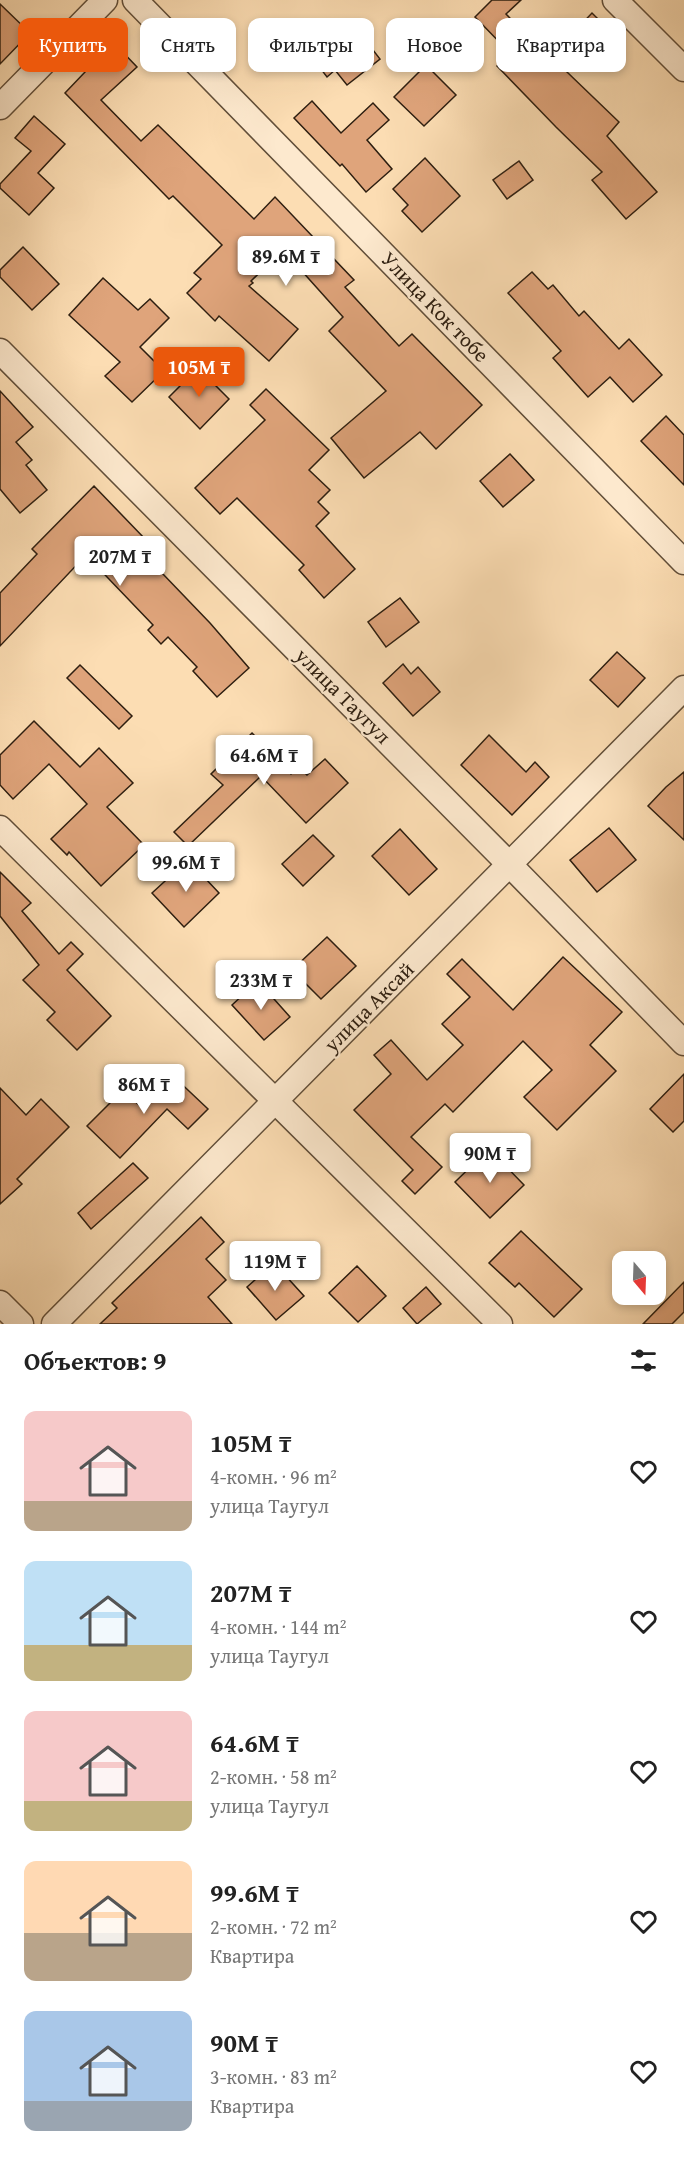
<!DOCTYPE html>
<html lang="ru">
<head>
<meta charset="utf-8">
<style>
  :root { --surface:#fff; --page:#f2f2f2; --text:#222; --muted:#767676; --accent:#ea580c }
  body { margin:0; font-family:"Gentium Book Plus",serif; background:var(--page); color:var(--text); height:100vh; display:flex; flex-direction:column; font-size:22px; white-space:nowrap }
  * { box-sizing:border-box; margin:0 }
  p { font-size:20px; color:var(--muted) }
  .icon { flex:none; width:33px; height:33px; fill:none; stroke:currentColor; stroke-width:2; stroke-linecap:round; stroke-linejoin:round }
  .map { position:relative; height:1324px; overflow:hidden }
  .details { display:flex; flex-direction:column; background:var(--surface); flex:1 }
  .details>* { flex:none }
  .guide { position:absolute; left:18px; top:18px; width:648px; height:54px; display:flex; gap:12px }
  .needle { width:39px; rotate:161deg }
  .controls { position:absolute; left:612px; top:1251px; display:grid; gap:12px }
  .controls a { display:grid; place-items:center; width:54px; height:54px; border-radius:12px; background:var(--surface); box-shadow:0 3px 9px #0003; font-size:30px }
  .price { position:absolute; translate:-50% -51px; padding:0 14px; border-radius:6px; background:#fff; color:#222; font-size:20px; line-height:39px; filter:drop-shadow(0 2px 3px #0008) }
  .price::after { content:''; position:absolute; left:50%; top:36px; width:18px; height:14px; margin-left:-9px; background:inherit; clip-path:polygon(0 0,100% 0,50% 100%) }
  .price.current { background:var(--accent); color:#fff }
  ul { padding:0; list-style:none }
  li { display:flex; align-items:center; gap:18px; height:150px; padding:0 24px }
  li span { display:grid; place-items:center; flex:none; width:168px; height:120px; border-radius:12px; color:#555 }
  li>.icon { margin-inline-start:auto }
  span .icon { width:72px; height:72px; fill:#fffc; stroke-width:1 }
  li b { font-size:26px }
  h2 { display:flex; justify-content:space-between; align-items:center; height:72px; padding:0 24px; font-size:26px }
  .chip { padding:0 21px; border-radius:12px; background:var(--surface); box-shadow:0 3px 9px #0003; font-size:21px; line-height:54px }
  .chip.current { background:var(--accent); color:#fff }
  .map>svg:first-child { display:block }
  .building { fill:#dfa47b; stroke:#2d1e10; stroke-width:1.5 }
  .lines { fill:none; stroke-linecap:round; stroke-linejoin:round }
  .minor-casing { stroke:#614e39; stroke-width:27 }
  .minor { stroke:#fde9ce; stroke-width:24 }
  .labels { text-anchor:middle; stroke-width:4.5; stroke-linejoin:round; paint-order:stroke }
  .street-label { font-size:21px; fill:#2d1e10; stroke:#fde9ce }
</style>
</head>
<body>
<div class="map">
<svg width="684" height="1324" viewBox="0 0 684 1324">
  <rect width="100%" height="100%" fill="#fcddb3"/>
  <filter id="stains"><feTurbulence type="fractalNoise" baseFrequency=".00333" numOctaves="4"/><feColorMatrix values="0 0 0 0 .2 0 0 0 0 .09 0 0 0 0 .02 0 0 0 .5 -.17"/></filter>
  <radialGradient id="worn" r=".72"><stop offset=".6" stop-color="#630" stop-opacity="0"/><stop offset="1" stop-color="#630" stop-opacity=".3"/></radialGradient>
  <!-- building -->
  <g class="building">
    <polygon points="492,0 521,0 506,14 549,58 592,13 609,30 567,72 619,122 607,136 657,192 626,219 592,180 602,172 556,127 497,66 510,53 475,17"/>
    <polygon points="0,4 30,33 0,64"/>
    <polygon points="356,28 380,59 347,85 335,70 327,77 314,60"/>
    <polygon points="114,43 137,67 101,100 141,141 158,125 254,219 275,197 354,280 345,287 399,346 412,334 482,405 436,449 420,432 364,478 331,438 386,391 329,331 343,317 283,250 251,281 253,283 249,286 298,329 269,361 219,316 215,321 187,293 201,279 194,273 222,245 173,196 169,199 65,93 85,72 84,71"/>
    <polygon points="426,65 456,95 424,126 394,97"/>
    <polygon points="312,101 341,133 373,103 389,120 367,140 392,169 366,192 342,164 340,166 294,118"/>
    <polygon points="34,116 65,144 38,173 54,188 29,215 0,188 0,184 31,151 15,138"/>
    <polygon points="425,158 460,196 422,232 402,211 408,205 393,189"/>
    <polygon points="519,161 533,180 507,199 493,180"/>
    <polygon points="23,247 59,284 32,310 0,277 0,270"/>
    <polygon points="532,272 548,289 553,285 579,316 584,311 619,349 629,339 662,375 633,402 610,377 588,397 553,358 561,351 508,293"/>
    <polygon points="103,278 138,310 150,299 169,318 140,347 164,371 132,402 105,376 120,362 69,315"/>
    <polygon points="198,368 229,399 200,429 169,397"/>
    <polygon points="266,389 329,450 309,470 330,490 318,502 329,513 316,526 355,569 324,598 299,570 304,565 237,498 220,514 195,488 265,420 250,405"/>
    <polygon points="0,391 33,427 16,442 32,460 26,465 47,490 20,513 0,489"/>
    <polygon points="666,416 684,435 684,485 641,441"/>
    <polygon points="510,454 534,480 503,507 480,481"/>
    <polygon points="94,486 146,540 138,548 210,623 249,668 217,697 193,671 197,667 168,637 161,644 148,630 153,625 86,555 0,646 0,593 37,554 32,549"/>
    <polygon points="400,598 419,622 386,647 368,622"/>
    <polygon points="617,652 645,678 618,707 590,680"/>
    <polygon points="403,664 411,674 418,667 440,692 413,716 383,683"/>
    <polygon points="80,665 132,716 119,729 67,678"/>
    <polygon points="34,721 80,767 99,748 133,783 107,807 144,845 101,886 69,852 67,855 51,839 87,804 49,764 13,799 0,785 0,755"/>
    <polygon points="252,733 291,774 299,767 307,775 325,759 348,783 306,823 261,776 188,846 174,832 223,785 211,774"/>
    <polygon points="489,735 526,772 535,762 549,777 512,815 461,765"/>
    <polygon points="684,772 684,840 648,806 666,787"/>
    <polygon points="609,828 636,860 597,892 570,860"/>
    <polygon points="400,829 437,869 409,895 372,856"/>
    <polygon points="313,835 334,856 303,886 282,864"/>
    <polygon points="188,860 219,893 184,927 152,893"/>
    <polygon points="0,872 31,903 22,911 59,954 71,942 83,954 67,970 111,1016 77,1050 47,1020 55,1012 23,980 39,965 0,916"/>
    <polygon points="327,937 356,966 321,999 292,970"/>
    <polygon points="563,957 622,1012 590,1045 616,1071 557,1130 524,1097 552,1070 523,1041 453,1112 445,1104 411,1137 442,1167 415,1194 402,1181 413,1170 354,1110 391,1074 374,1055 391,1040 427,1080 463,1045 442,1024 470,997 447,974 462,959 513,1010"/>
    <polygon points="258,981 290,1017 264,1040 232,1005"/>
    <polygon points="684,1074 684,1121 673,1132 650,1109"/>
    <polygon points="172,1075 208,1109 188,1129 167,1109 120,1158 87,1126 123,1090 141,1107"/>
    <polygon points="0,1088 26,1115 41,1099 69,1127 17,1179 22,1184 0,1204"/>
    <polygon points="489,1149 524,1185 490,1218 455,1182"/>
    <polygon points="133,1163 148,1178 91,1229 78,1213"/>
    <polygon points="201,1217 224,1242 206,1259 226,1280 208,1297 232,1324 100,1324 117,1308 112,1303"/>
    <polygon points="521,1231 582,1289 554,1317 519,1283 515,1287 489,1263"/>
    <polygon points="274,1263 304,1296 276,1320 247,1287"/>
    <polygon points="357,1266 386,1296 358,1322 329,1293"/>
    <polygon points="684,1282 684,1312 672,1324 643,1324"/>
    <polygon points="426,1287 441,1304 417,1324 403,1308"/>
  </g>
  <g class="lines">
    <!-- minor casing -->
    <g class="minor-casing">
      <g id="minor">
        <polyline points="135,0 684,562"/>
        <polyline points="615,0 684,69"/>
        <polyline points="0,107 105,0"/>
        <polyline points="0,351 510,865 684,1043"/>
        <polyline points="0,828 500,1324"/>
        <polyline points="0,1303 21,1324"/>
        <polyline points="54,1324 684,688"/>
      </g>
    </g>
    <!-- minor -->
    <use href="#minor" class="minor"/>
  </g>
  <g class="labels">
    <!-- street labels -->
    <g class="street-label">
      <text transform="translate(435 307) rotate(46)" y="7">Улица Кок тобе</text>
      <text transform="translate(343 696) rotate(45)" y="7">улица Таугул</text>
      <text transform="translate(369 1007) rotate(-45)" y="7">улица Аксай</text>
    </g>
  </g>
  <rect width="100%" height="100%" filter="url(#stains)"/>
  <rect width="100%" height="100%" fill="url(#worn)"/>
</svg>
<div class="controls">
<a><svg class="needle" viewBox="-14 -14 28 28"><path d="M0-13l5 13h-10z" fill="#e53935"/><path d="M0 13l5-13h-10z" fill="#767676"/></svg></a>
</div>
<b class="price" style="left:286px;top:287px">89.6M ₸</b>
<b class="price current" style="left:199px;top:398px">105M ₸</b>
<b class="price" style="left:120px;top:587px">207M ₸</b>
<b class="price" style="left:264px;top:786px">64.6M ₸</b>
<b class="price" style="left:186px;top:893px">99.6M ₸</b>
<b class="price" style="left:261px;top:1011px">233M ₸</b>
<b class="price" style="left:144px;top:1115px">86M ₸</b>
<b class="price" style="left:490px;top:1184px">90M ₸</b>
<b class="price" style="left:275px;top:1292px">119M ₸</b>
<div class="guide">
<a class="chip current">Купить</a>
<a class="chip">Снять</a>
<a class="chip">Фильтры</a>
<a class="chip">Новое</a>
<a class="chip">Квартира</a>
</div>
</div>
<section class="details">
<h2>Объектов: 9<svg class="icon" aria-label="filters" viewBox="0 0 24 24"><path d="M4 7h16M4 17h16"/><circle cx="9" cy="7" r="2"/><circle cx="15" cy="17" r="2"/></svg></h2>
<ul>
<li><span style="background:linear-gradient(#f6c9c9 75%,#b9a48a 0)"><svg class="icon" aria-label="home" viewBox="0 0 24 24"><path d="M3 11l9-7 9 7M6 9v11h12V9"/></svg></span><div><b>105M ₸</b><p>4-комн. · 96 m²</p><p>улица Таугул</p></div><svg class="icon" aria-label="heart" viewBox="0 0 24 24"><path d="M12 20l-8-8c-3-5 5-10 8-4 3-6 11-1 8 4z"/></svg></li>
<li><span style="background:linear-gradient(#bfe0f5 70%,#c2b280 0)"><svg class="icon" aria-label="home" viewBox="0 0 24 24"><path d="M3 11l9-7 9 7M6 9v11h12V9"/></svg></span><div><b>207M ₸</b><p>4-комн. · 144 m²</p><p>улица Таугул</p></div><svg class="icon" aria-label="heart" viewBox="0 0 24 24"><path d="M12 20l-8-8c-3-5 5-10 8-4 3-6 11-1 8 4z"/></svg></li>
<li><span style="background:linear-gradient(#f6c9c9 75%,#c2b280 0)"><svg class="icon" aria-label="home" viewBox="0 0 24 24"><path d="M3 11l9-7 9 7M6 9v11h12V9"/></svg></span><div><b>64.6M ₸</b><p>2-комн. · 58 m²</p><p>улица Таугул</p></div><svg class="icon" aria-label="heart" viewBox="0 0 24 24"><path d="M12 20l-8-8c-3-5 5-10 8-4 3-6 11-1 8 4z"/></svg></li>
<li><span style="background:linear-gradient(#ffd9b3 60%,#b9a48a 0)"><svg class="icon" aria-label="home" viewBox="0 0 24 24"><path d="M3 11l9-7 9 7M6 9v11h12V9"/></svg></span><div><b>99.6M ₸</b><p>2-комн. · 72 m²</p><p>Квартира</p></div><svg class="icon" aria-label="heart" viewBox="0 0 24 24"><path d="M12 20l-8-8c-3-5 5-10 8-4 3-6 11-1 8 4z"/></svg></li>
<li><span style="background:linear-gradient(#a9c7e8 75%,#9aa5b1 0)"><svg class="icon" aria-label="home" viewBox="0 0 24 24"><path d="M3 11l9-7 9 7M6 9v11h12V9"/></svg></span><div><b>90M ₸</b><p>3-комн. · 83 m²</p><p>Квартира</p></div><svg class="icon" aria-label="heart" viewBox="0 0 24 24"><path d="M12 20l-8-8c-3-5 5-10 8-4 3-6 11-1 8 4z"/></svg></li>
</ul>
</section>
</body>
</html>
